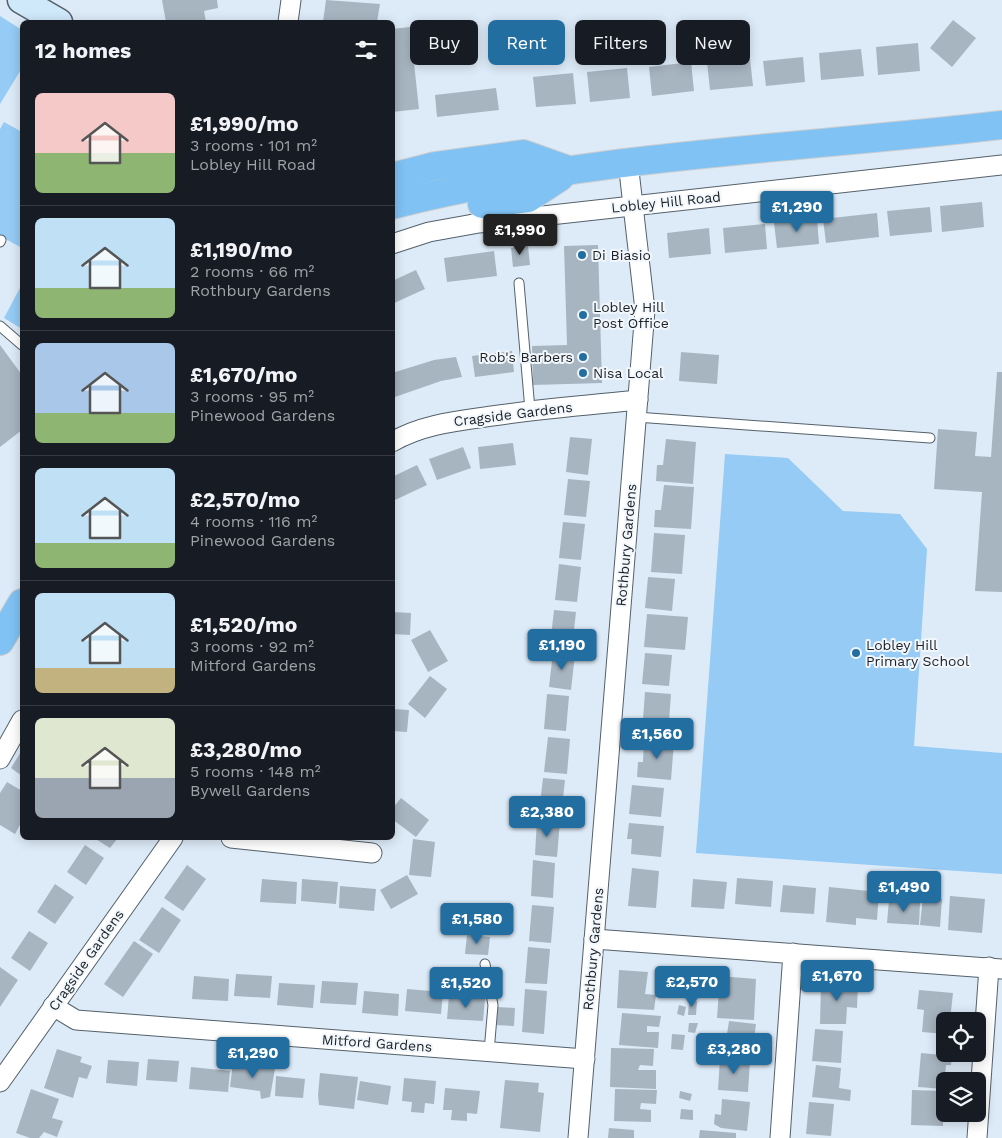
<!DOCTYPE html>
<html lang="en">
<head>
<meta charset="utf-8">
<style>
  :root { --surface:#171b24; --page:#242831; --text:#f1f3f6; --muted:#9ea1a6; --line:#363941; --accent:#236ea1 }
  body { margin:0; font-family:"Work Sans",sans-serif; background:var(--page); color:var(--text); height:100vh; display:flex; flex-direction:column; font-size:19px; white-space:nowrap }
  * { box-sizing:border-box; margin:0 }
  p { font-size:16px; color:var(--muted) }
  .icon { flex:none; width:28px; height:28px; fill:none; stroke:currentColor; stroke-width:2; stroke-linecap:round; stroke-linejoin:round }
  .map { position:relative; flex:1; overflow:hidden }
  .sheet { position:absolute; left:20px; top:20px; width:375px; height:820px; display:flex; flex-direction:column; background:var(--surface); border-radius:8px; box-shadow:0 2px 12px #0003 }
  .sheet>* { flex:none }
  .guide { position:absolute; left:410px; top:20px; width:475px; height:45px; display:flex; gap:10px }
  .fabs { position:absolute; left:936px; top:1012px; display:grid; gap:10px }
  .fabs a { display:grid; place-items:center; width:50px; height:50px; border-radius:8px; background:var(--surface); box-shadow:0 2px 12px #0003; font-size:25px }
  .price { position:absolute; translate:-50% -42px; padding:0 11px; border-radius:5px; background:var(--accent); color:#fff; font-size:16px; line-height:32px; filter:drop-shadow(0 1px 2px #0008) }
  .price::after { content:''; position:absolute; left:50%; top:30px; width:15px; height:11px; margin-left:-8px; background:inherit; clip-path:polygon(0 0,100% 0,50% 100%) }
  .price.current { background:#222; color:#fff }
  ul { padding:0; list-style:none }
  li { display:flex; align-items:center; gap:15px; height:125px; padding:0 15px }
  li+li { border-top:1px solid var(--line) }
  li span { display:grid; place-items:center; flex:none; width:140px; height:100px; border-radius:8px; color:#555 }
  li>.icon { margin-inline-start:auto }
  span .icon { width:60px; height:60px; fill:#fffc; stroke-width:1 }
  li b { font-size:21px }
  h2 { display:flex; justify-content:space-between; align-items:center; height:60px; padding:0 15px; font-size:21px }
  .tag { padding:0 18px; border-radius:8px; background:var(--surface); box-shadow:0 2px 12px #0003; font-size:18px; line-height:45px }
  .tag.current { background:var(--accent); color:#fff }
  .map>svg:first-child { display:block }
  .green { fill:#95cbf5 }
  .building { fill:#a7b5c1 }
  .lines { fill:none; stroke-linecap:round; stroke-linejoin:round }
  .service-casing { stroke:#54616b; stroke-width:11 }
  .minor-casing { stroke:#54616b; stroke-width:21 }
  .secondary-casing { stroke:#54616b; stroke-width:29 }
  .trunk-casing { stroke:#cdcecf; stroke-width:30 }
  .service { stroke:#fff; stroke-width:9 }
  .minor { stroke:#fff; stroke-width:19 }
  .secondary { stroke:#cfe8fa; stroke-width:26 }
  .trunk { stroke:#7fc2f3; stroke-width:28 }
  .poi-dot { fill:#236ea1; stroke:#f1f7fc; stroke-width:2 }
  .labels { text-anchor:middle; stroke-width:4; stroke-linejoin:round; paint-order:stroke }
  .street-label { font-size:14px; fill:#1b2024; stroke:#f1f7fc }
  .poi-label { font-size:14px; fill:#1b2024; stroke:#f1f7fc; text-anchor:start }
</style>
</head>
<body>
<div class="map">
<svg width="1002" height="1138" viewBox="0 0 1002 1138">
  <rect width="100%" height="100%" fill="#ddebf8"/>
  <!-- green -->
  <g class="green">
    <polygon points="0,16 22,30 22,68 0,104"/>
    <polygon points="4,122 22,132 22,248 0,236 0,129"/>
    <polygon points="22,284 22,329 4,318"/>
    <polygon points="725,454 788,458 843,511 900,514 927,549 914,746 1002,753 1002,874 696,853"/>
  </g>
  <!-- building -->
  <g class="building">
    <polygon points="162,0 217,0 218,8 204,11 206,22 166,22"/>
    <polygon points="326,0 380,4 377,22 323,22"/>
    <polygon points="953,20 976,38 952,67 930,48"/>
    <polygon points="410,27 419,109 392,112 392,29"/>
    <polygon points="918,43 920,71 878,75 876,47"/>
    <polygon points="861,49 864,76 821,80 819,53"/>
    <polygon points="803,57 805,82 766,86 763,61"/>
    <polygon points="750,59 753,86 710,90 707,62"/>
    <polygon points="691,62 694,91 652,96 649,67"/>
    <polygon points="627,68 630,98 590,102 587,72"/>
    <polygon points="573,73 576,104 536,107 533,77"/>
    <polygon points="496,88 499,110 437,117 435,95"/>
    <polygon points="982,202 984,227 942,232 940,206"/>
    <polygon points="930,207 932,232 890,236 887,211"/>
    <polygon points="877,213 879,237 826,243 823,219"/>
    <polygon points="817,218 819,244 777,248 774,223"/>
    <polygon points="765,224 767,249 725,253 723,228"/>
    <polygon points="709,228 711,254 669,258 667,233"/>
    <polygon points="598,245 602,383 533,385 532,346 567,345 564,246"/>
    <polygon points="528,246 530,265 513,267 511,248"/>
    <polygon points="494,251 497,276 447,282 444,258"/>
    <polygon points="416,270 425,289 392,304 392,281"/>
    <polygon points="0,345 22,375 22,430 0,447"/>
    <polygon points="512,351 514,372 475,377 472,356"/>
    <polygon points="681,352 719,355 717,384 679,381"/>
    <polygon points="456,357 462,377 441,381 392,398 392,373 434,360"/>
    <polygon points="997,372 1002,372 1002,592 975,591 982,492 934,489 938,429 977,432 975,456 991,457"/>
    <polygon points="570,437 592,439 588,475 566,472"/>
    <polygon points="666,439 696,442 693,484 656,481 657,465 663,465"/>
    <polygon points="513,443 516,465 480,469 478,447"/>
    <polygon points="463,447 471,468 437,480 429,459"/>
    <polygon points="417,465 427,485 395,500 392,496 392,477"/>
    <polygon points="568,479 590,481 586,517 564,515"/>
    <polygon points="664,485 694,487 691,529 654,527 655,510 661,510"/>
    <polygon points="563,522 585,524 581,560 559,558"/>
    <polygon points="654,533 685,535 682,574 651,572"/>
    <polygon points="559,564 581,567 577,602 555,600"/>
    <polygon points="648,577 675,579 672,611 645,608"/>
    <polygon points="554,610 576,612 572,647 550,645"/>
    <polygon points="392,612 411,613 410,635 392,634"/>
    <polygon points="647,614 688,617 685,650 644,647"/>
    <polygon points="430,630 448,661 428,672 411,640"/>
    <polygon points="553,652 575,654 571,690 549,687"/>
    <polygon points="645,653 672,655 669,686 642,684"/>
    <polygon points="430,676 447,689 425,718 408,704"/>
    <polygon points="645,692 671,694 668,735 642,733"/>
    <polygon points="547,694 569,696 566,731 544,729"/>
    <polygon points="392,709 409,710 407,732 392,731"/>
    <polygon points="548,737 570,739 567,774 544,772"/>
    <polygon points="644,740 674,742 671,780 637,777 638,762 643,762"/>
    <polygon points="22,750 22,776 11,768"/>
    <polygon points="543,778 565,780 561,816 539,813"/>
    <polygon points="7,782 22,791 22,821 15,834 0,825 0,793"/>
    <polygon points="632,785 664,788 661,817 629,814"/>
    <polygon points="401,798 429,820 416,837 392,819 392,809"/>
    <polygon points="537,819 560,821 557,857 535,855"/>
    <polygon points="629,823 664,826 661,857 631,854 632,839 627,839"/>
    <polygon points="94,838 118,838 110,848"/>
    <polygon points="413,839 435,842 431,877 409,875"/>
    <polygon points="85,845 104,858 86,885 67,872"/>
    <polygon points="533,860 555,863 553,898 531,896"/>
    <polygon points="187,865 206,879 183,911 164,898"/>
    <polygon points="632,868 659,871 656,908 628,906"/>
    <polygon points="407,875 418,894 391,909 380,890"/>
    <polygon points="737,878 773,881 771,907 735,904"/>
    <polygon points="262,879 297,882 296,904 260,902"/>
    <polygon points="302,879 338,882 336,904 301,901"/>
    <polygon points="693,879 727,882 724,909 691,907"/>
    <polygon points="55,884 74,897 55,924 37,912"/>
    <polygon points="783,885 816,888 814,914 780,912"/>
    <polygon points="340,886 376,889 374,911 339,908"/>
    <polygon points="829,887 879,892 877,920 856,918 856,925 826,922"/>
    <polygon points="950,896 985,899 982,933 948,930"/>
    <polygon points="923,897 942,899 940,927 920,925"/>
    <polygon points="889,900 920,903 919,925 887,923"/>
    <polygon points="532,905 554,907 551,943 529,941"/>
    <polygon points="162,907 181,920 159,953 139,940"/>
    <polygon points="29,931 48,943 30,971 11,958"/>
    <polygon points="467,935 490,937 488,955 465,954"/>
    <polygon points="134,941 153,954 123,997 104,984"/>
    <polygon points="528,947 550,949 547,984 525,983"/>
    <polygon points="0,967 18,980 0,1007"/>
    <polygon points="619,970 648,972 645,994 656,995 654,1010 617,1008"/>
    <polygon points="236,974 272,976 270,998 234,996"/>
    <polygon points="194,976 229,979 228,1001 192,999"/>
    <polygon points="720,976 756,979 754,1020 717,1018"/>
    <polygon points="322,981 358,983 356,1005 320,1003"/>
    <polygon points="279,983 315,985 313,1008 277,1005"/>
    <polygon points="821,983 858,984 857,1008 847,1007 846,1024 820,1024"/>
    <polygon points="407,989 443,992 441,1014 405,1011"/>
    <polygon points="525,989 547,991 544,1034 522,1032"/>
    <polygon points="919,990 953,993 950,1021 945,1021 945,1034 922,1032 924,1010 917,1009"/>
    <polygon points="364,991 399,994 398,1016 362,1013"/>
    <polygon points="449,996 485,999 483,1021 447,1019"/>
    <polygon points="689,1001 697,1001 696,1015 688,1015"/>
    <polygon points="679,1005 686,1007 684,1016 677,1014"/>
    <polygon points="497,1007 515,1008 514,1026 495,1025"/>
    <polygon points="622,1013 661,1016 659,1027 647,1026 647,1032 659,1032 658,1048 619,1045"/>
    <polygon points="729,1021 756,1024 752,1056 724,1053"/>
    <polygon points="689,1023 698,1023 695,1033 688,1032"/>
    <polygon points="815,1029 843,1031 841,1063 812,1061"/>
    <polygon points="672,1034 685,1035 683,1050 671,1049"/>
    <polygon points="611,1048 654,1049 653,1066 640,1065 638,1070 656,1070 656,1089 610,1087"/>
    <polygon points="57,1049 82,1057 80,1062 92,1066 87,1079 79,1077 73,1098 44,1088"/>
    <polygon points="921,1053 952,1056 951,1065 946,1065 945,1077 951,1078 951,1081 945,1081 945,1089 918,1087"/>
    <polygon points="720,1058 750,1060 748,1092 718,1090"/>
    <polygon points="148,1059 179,1061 177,1082 146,1080"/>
    <polygon points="108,1060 139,1062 137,1086 106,1083"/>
    <polygon points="233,1062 275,1069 270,1097 261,1099 260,1091 230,1087"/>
    <polygon points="816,1065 841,1068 839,1088 851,1090 850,1101 812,1097"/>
    <polygon points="191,1067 230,1071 228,1092 189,1089"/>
    <polygon points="320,1073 358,1077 354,1109 319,1105 318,1095"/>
    <polygon points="276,1076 305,1079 303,1098 275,1096"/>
    <polygon points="404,1078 436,1081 434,1104 425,1103 424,1113 411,1112 412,1102 402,1101"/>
    <polygon points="505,1080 539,1083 538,1092 544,1093 540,1132 500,1128"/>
    <polygon points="360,1081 391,1086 388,1105 357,1100"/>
    <polygon points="445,1088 480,1091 477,1114 467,1113 467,1121 451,1120 452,1110 443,1110"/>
    <polygon points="31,1089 59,1099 52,1118 63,1121 57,1137 44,1132 39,1138 30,1138 16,1133"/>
    <polygon points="615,1089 657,1090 656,1104 641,1103 640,1109 651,1110 651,1122 614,1121"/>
    <polygon points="912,1090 944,1091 943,1126 911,1125"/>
    <polygon points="680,1091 692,1094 690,1101 679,1098"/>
    <polygon points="722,1099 750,1102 747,1131 721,1128 714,1124 715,1114 721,1115"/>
    <polygon points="809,1102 834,1104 831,1136 806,1134"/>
    <polygon points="681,1109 693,1110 693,1120 680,1119"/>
    <polygon points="609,1128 634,1130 634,1138 608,1138"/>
    <polygon points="700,1130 736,1133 736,1138 699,1138"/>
  </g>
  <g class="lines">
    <!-- service casing -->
    <g class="service-casing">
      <g id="service">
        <polyline points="0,242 1,240"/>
        <polyline points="519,283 530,410"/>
        <polyline points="0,326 22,345"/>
        <polyline points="636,417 930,438"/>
        <polyline points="485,964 493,1005 489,1052"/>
      </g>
    </g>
    <!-- minor casing -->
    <g class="minor-casing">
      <g id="minor">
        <polyline points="288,22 291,0"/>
        <polyline points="392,244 429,232 479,223 1002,165"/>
        <path d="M392 442C423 424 458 421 492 416 540 409 589 405 638 400"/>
        <polyline points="0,759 22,720"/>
        <polyline points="231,838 372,853"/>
        <polyline points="594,939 1002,969"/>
        <polyline points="53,1006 76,1020 585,1059"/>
        <polyline points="0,1082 173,838"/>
        <polyline points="578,1138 645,310 628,162"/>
        <polyline points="780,1138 793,953"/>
        <polyline points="977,1138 989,967"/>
      </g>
    </g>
    <!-- secondary casing -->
    <g class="secondary-casing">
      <polyline id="secondary" points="21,0 59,22"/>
    </g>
    <!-- trunk casing -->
    <g class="trunk-casing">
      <g id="trunk">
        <polyline points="392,177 435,166 523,154 568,170"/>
        <polyline points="482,204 528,198 560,177"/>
        <path d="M392 205C591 154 799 149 1002 125"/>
        <polyline points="0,641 22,603"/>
      </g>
    </g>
    <!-- service -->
    <use href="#service" class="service"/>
    <!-- minor -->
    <use href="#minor" class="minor"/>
    <!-- secondary -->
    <use href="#secondary" class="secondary"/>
    <!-- trunk -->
    <use href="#trunk" class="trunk"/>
  </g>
  <!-- markers -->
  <g class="poi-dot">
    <circle cx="582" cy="255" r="5"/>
    <circle cx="583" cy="315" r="5"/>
    <circle cx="583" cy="357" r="5"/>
    <circle cx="583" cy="373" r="5"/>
    <circle cx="856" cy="653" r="5"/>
  </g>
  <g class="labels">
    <!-- street labels -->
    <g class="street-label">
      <text transform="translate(666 202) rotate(-6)" y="5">Lobley Hill Road</text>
      <text transform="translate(513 414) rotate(-7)" y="5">Cragside Gardens</text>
      <text transform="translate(626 545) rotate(-85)" y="5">Rothbury Gardens</text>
      <text transform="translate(593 949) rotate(-85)" y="5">Rothbury Gardens</text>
      <text transform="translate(86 960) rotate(-55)" y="5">Cragside Gardens</text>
      <text transform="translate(377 1043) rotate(4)" y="5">Mitford Gardens</text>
    </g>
    <!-- poi labels -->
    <g class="poi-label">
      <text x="592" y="260">Di Biasio</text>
      <text x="593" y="312">Lobley Hill<tspan x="593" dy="16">Post Office</tspan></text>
      <text x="573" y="362" text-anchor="end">Rob's Barbers</text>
      <text x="593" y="378">Nisa Local</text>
      <text x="866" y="650">Lobley Hill<tspan x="866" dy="16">Primary School</tspan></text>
    </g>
  </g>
</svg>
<div class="fabs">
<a><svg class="icon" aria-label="locate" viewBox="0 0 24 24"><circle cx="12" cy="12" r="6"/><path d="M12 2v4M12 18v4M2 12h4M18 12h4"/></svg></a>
<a><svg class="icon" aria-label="layers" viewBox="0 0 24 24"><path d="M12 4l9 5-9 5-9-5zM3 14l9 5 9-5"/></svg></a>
</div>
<b class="price" style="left:797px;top:233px">£1,290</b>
<b class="price current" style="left:520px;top:256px">£1,990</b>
<b class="price" style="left:562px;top:671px">£1,190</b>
<b class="price" style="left:657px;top:760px">£1,560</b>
<b class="price" style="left:547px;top:838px">£2,380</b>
<b class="price" style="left:904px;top:913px">£1,490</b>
<b class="price" style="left:477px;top:945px">£1,580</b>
<b class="price" style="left:837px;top:1002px">£1,670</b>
<b class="price" style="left:692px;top:1008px">£2,570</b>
<b class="price" style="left:466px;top:1009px">£1,520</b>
<b class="price" style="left:734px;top:1075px">£3,280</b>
<b class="price" style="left:253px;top:1079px">£1,290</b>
<div class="guide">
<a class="tag">Buy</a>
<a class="tag current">Rent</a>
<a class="tag">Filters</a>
<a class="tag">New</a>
</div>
<section class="sheet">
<h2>12 homes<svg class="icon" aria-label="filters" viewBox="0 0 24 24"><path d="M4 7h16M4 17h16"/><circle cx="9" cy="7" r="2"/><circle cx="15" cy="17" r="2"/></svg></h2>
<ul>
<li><span style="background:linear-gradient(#f6c9c9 60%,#8fb573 0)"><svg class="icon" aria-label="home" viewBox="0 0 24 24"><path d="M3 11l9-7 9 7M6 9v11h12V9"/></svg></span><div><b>£1,990/mo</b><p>3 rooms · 101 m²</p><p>Lobley Hill Road</p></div></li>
<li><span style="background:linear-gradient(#bfe0f5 70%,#8fb573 0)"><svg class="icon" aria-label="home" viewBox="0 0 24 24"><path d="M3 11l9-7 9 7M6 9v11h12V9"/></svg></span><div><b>£1,190/mo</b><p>2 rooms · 66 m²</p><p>Rothbury Gardens</p></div></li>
<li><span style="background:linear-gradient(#a9c7e8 70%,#8fb573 0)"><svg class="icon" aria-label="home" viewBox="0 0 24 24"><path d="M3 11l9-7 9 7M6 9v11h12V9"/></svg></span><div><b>£1,670/mo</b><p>3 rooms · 95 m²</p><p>Pinewood Gardens</p></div></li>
<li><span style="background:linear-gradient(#bfe0f5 75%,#8fb573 0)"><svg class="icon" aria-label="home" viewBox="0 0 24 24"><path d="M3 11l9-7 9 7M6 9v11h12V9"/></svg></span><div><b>£2,570/mo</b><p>4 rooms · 116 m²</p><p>Pinewood Gardens</p></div></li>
<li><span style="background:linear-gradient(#bfe0f5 75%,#c2b280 0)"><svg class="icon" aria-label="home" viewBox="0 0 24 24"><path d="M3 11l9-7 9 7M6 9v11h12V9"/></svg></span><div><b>£1,520/mo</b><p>3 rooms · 92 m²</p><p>Mitford Gardens</p></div></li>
<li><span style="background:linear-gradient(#dfe7d0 60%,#9aa5b1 0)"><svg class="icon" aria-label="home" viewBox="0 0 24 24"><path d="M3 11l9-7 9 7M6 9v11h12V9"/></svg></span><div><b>£3,280/mo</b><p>5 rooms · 148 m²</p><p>Bywell Gardens</p></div></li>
</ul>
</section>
</div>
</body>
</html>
